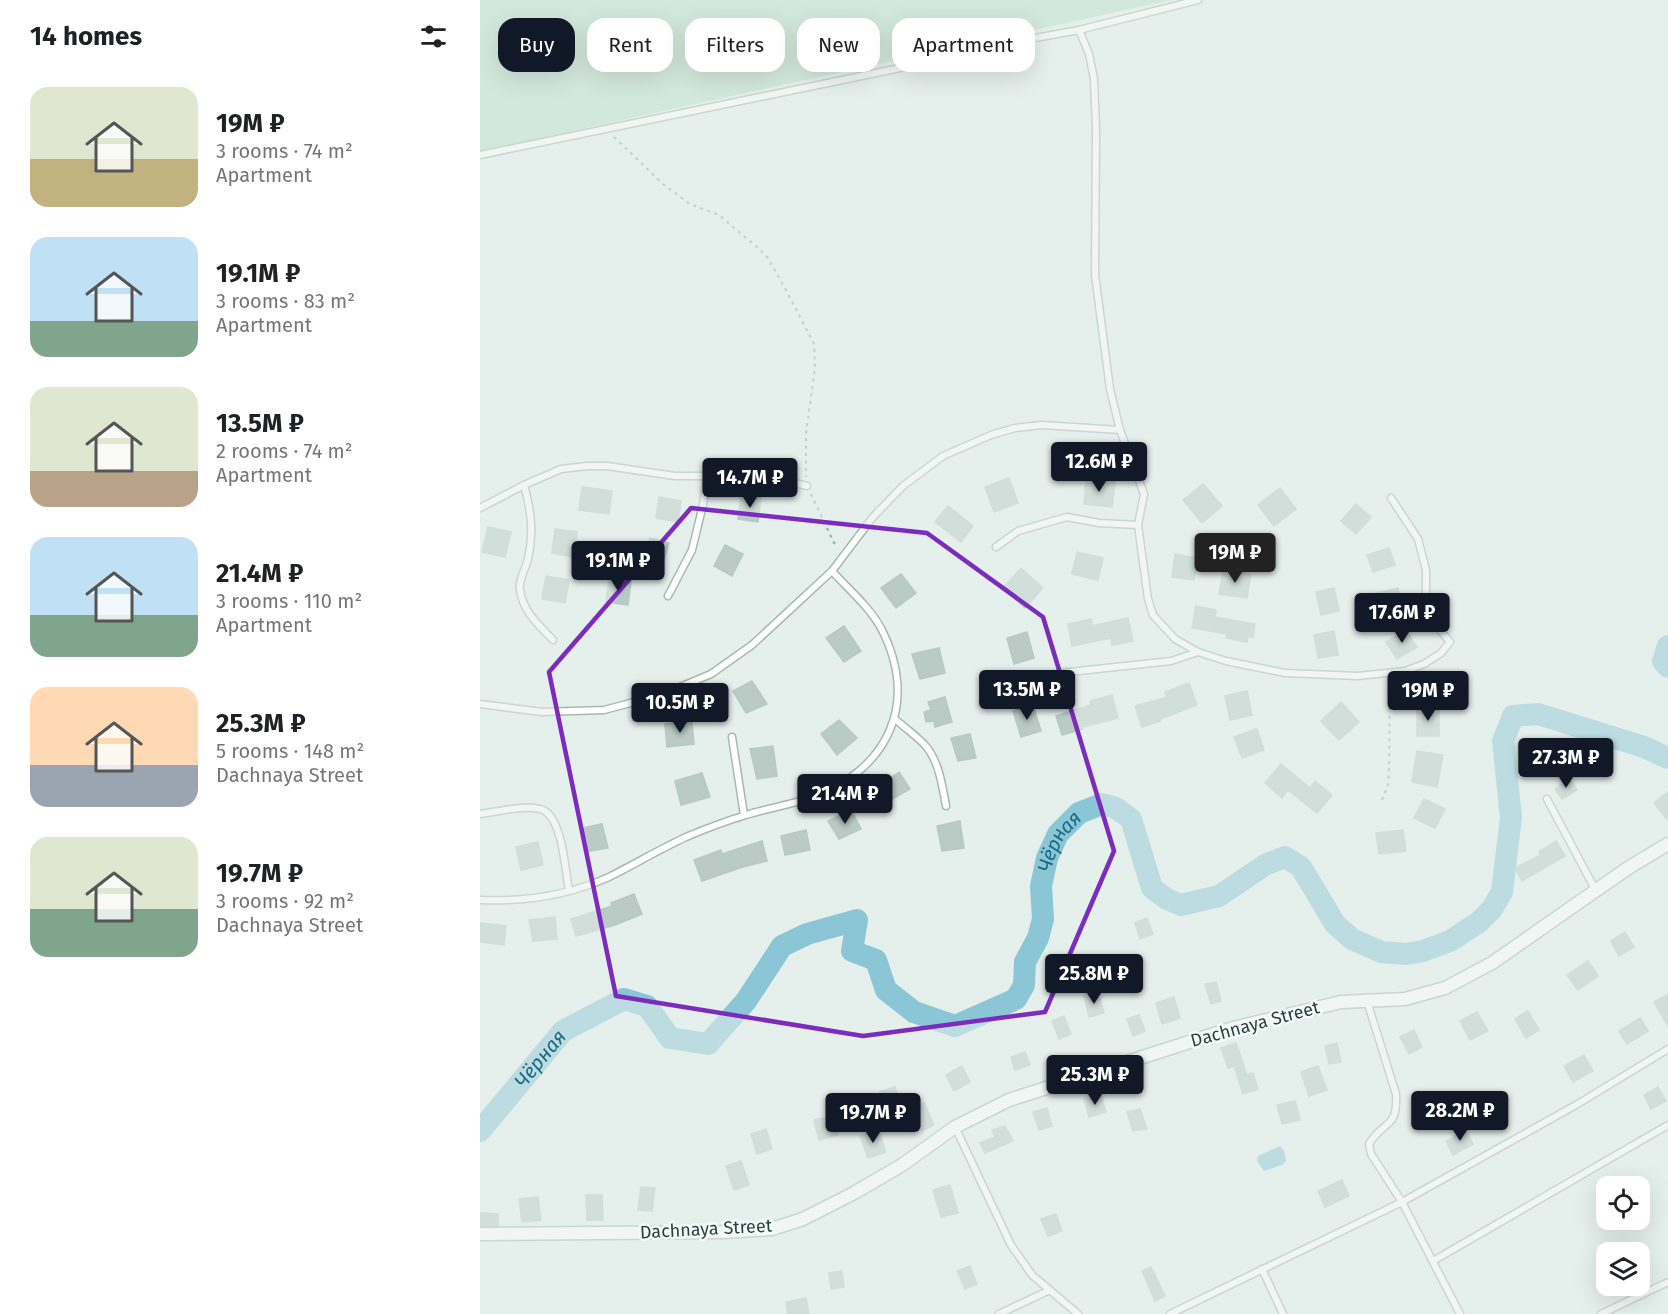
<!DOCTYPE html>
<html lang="en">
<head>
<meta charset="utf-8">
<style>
  :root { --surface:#fff; --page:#f6f6f6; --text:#202124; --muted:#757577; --accent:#111827 }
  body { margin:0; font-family:"Fira Sans",sans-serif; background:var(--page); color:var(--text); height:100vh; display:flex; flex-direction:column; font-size:22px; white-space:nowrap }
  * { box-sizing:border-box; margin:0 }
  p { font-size:20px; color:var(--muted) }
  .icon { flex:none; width:33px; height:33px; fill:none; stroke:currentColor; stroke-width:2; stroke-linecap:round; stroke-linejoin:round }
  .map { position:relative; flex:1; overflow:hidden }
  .drawer { display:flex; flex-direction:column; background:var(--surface); width:480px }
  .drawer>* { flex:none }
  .guide { position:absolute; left:18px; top:18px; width:570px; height:54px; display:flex; gap:12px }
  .buttons { position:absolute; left:1116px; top:1176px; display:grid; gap:12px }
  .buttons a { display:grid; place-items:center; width:54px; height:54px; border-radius:12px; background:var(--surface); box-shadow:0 6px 24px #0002; font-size:30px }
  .price { position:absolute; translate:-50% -51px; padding:0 14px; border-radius:6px; background:var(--accent); color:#fff; font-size:20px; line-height:39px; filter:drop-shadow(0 2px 3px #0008) }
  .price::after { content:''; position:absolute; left:50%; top:36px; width:18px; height:14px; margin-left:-9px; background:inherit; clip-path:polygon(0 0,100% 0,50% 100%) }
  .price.current { background:#222; color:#fff }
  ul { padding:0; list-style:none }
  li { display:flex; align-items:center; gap:18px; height:150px; padding:0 30px }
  li span { display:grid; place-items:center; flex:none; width:168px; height:120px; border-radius:18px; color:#555 }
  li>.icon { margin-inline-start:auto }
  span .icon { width:72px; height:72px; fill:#fffc; stroke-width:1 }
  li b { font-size:26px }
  h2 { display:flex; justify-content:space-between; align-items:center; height:72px; padding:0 30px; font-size:26px }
  .chip { padding:0 21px; border-radius:18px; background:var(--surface); box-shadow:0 6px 24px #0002; font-size:21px; line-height:54px }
  .chip.current { background:var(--accent); color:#fff }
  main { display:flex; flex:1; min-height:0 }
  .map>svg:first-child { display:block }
  .green { fill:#bde1c9 }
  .water { fill:#8bc6d6 }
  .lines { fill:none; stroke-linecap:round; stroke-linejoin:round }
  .river { stroke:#8bc6d6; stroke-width:22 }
  .building { fill:#bacac4; stroke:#b7c9c3; stroke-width:1.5 }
  .lane-casing { stroke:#a7b8b3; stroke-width:9 }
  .street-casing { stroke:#a7b8b3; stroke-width:15 }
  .path { stroke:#84b4a8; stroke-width:2; stroke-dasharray:3 4.5; stroke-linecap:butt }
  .lane { stroke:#fff; stroke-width:6 }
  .street { stroke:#fff; stroke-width:12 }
  .marked { fill:none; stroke:#7b2cbf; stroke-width:4.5; stroke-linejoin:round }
  .labels { text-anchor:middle; stroke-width:5; stroke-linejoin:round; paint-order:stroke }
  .street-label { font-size:18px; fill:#23423c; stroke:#f6fbf9 }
  .water-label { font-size:20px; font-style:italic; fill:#196a82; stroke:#f6fbf9 }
</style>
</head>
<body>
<main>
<section class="drawer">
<h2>14 homes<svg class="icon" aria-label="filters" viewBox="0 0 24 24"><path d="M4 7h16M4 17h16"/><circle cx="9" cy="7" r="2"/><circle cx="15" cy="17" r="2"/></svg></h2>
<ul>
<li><span style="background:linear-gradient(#dfe7d0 60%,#c2b280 0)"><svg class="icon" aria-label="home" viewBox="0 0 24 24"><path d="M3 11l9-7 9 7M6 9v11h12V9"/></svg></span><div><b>19M ₽</b><p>3 rooms · 74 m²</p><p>Apartment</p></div></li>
<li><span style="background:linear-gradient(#bfe0f5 70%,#7fa58c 0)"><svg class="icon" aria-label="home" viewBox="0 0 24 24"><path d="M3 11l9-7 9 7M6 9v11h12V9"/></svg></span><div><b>19.1M ₽</b><p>3 rooms · 83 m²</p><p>Apartment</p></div></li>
<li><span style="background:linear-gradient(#dfe7d0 70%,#b9a48a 0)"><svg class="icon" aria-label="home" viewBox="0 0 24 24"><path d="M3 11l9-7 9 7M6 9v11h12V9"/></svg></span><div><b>13.5M ₽</b><p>2 rooms · 74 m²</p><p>Apartment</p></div></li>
<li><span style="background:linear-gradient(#bfe0f5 65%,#7fa58c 0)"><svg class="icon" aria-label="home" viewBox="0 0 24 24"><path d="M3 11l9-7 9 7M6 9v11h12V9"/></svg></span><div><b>21.4M ₽</b><p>3 rooms · 110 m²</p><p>Apartment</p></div></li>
<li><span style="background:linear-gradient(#ffd9b3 65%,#9aa5b1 0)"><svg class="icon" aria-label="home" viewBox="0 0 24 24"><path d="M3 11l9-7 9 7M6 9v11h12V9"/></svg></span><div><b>25.3M ₽</b><p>5 rooms · 148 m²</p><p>Dachnaya Street</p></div></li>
<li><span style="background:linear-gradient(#dfe7d0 60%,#7fa58c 0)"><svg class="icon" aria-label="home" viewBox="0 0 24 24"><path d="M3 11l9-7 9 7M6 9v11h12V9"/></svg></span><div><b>19.7M ₽</b><p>3 rooms · 92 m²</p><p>Dachnaya Street</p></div></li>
</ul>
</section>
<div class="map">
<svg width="1188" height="1314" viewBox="0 0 1188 1314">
  <rect width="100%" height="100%" fill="#e5efeb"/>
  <!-- green -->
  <polygon class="green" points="0,0 692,0 0,151"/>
  <!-- water -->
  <polygon class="water" points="800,1146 804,1151 806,1161 802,1165 784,1171 777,1161 778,1156"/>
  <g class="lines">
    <!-- river -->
    <g class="river">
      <polyline points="1188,646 1183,661 1188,667"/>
      <path id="s1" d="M0 1131 83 1031 144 999 167 1006 190 1038 228 1044 266 1001 302 946 327 934 377 920 372 951 396 960 406 990 434 1012 475 1026 536 999 544 985 545 962 558 938 563 919 561 886 567 858 578 834 599 813 622 804 636 808 651 819 672 888 687 899 701 905 739 896 785 865 805 857 821 867 855 924 872 939 901 952 926 954 943 951 970 941 999 922 1012 909 1022 892 1031 817 1023 741 1033 716 1058 714 1164 747 1188 758"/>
    </g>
  </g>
  <!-- building -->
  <g class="building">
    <polygon points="529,478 538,503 514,512 505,487"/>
    <polygon points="606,479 635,482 632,507 604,504"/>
    <polygon points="723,484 742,506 722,523 703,500"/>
    <polygon points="102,487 132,491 129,514 99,510"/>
    <polygon points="800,488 816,509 794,526 778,505"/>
    <polygon points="261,495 281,498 278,522 258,519"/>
    <polygon points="179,497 201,501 198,522 176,518"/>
    <polygon points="876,504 891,517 876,534 861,521"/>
    <polygon points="468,506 493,526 481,542 455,522"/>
    <polygon points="8,527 31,532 25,557 2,552"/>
    <polygon points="75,529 97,532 93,557 72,553"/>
    <polygon points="170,538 189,543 182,566 163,560"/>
    <polygon points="245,545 263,554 252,576 234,566"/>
    <polygon points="909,548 915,565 893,572 887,555"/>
    <polygon points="597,552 623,558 618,580 592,574"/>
    <polygon points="695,554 717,558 714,580 692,577"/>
    <polygon points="541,568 563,588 545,608 523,588"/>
    <polygon points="743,570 771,574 767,598 739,594"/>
    <polygon points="421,574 436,593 416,608 401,588"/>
    <polygon points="66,576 89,580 85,603 62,599"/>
    <polygon points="129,579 151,582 148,605 126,602"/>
    <polygon points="854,588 859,611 841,615 836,592"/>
    <polygon points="918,588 923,607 898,613 893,594"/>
    <polygon points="716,606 736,610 735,617 775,624 773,637 768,636 767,642 746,638 747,634 712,628"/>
    <polygon points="648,618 653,641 632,645 631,638 592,646 588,624 611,619 612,626"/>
    <polygon points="364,626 381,651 364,662 346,638"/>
    <polygon points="926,630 937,647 917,659 906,642"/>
    <polygon points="854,631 858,655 838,658 834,635"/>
    <polygon points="547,632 554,658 534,664 527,638"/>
    <polygon points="459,648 465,673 440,679 432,654"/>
    <polygon points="272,681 287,704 266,713 253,691"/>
    <polygon points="709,683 717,705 680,719 680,721 662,727 655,706 687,697 685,692"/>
    <polygon points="767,691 772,715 750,720 745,696"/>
    <polygon points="632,695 638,718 602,727 603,729 582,735 576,716 611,705 610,701"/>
    <polygon points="465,697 472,722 455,727 454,721 446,722 444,712 451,710 448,702"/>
    <polygon points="861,702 879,722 859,740 841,721"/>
    <polygon points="553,705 561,731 541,737 533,711"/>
    <rect x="937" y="709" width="22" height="27"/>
    <polygon points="359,720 377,738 357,755 341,734"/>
    <polygon points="212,721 214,744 187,747 185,724"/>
    <polygon points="777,729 784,750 762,758 754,737"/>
    <polygon points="490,734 496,758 478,761 471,738"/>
    <polygon points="293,746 297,776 277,779 270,749"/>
    <polygon points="937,751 963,755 957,787 932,782"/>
    <polygon points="801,764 830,788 835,781 852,795 837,813 808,790 802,798 785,783"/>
    <polygon points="419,772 430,789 402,805 394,790"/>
    <polygon points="222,773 230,797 201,805 195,781"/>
    <polygon points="1090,779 1097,790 1082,799 1075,789"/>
    <polygon points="1188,792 1188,821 1174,803"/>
    <polygon points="944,799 965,809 955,828 934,818"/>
    <polygon points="371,810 381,829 359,839 348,821"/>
    <polygon points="480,821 484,848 462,851 457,826"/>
    <polygon points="122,824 128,848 105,852 102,828"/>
    <polygon points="326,830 330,850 305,855 301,836"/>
    <polygon points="923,830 926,851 899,854 896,833"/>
    <polygon points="282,841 287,861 263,867 222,881 214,860 241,850 242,854"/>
    <polygon points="1076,841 1085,856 1042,881 1035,868 1061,855 1059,852"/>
    <polygon points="58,842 63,865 41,870 36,847"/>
    <polygon points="154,894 162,914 135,925 96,936 91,919 132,906 131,903"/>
    <polygon points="75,917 77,939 53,941 49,920"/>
    <polygon points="667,918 673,934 660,939 655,923"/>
    <polygon points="0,923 26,926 24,945 0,942"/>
    <polygon points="1145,932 1154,947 1139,956 1131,941"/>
    <polygon points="1108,961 1118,976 1098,990 1087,975"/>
    <polygon points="736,982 741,1001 731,1004 725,984"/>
    <polygon points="618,992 624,1013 609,1017 604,996"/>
    <polygon points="1188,994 1188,1026 1174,1002"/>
    <polygon points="694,997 700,1018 682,1024 676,1003"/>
    <polygon points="1048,1011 1059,1030 1046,1038 1035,1019"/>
    <polygon points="997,1012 1008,1031 990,1040 980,1021"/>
    <polygon points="659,1015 665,1031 653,1036 647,1019"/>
    <polygon points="584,1016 591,1034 579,1039 572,1021"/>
    <polygon points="1160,1018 1168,1031 1147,1044 1139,1031"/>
    <polygon points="934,1030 942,1047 929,1054 920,1037"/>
    <polygon points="756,1043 767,1075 773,1073 778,1089 763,1094 754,1066 748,1068 741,1048"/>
    <polygon points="857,1043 861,1062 849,1064 845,1046"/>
    <polygon points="545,1052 550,1065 535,1070 531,1057"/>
    <polygon points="1104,1055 1113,1071 1093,1082 1084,1066"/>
    <polygon points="482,1066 490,1082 474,1091 466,1075"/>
    <polygon points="838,1066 847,1090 829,1096 821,1072"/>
    <polygon points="415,1087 421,1107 407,1112 400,1092"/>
    <polygon points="1178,1087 1186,1101 1171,1109 1164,1095"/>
    <polygon points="621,1095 626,1112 609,1117 604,1099"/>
    <polygon points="815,1101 820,1120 802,1124 797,1105"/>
    <polygon points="444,1103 454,1125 442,1131 431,1109"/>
    <polygon points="567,1108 572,1126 559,1130 553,1112"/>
    <polygon points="660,1109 667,1129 653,1131 647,1112"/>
    <polygon points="353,1116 358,1135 339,1140 334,1120"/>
    <polygon points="525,1126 533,1141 505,1153 500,1143 515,1137 512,1130"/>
    <polygon points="286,1129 292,1149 277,1154 271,1134"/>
    <polygon points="398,1130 406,1152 388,1158 380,1136"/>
    <polygon points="986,1130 993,1144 973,1155 966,1141"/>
    <polygon points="261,1161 269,1185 254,1190 246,1166"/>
    <polygon points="862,1180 869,1196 845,1207 838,1191"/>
    <polygon points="470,1185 478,1213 461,1217 453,1190"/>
    <polygon points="161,1187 175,1188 172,1211 158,1210"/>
    <polygon points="106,1195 122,1195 123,1220 107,1220"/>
    <polygon points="58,1197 61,1220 42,1222 39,1199"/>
    <polygon points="0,1213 18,1214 18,1226 0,1226"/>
    <polygon points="576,1214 582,1231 568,1236 561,1219"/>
    <polygon points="490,1266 497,1284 485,1289 477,1271"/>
    <polygon points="671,1267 685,1296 675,1301 662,1271"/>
    <polygon points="362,1271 364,1287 351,1289 349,1273"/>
    <polygon points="326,1298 329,1314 308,1314 306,1302"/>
  </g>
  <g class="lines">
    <!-- lane casing -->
    <g class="lane-casing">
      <g id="lane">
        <polyline points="599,30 609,54 614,79 616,130 615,275 630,389 640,430 664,494 658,525 668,599 673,615 695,639 718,652 746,661 805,673 878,676 925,671 944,664 961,653 970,642 959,629 946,604 946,570 938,539 911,498"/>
        <polyline points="0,155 420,68 506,47 599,30 718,0"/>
        <path d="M44 485C51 510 54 533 48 559 46 568 38 581 40 590 43 612 59 625 73 640"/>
        <polyline points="0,508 44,485 81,469 107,466 127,466 195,476 228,476 268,472 327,486"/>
        <polyline points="516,547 538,531 587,517 619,523 658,525"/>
        <polyline points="188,596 212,550 222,509 228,476"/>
        <polyline points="580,673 691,661 718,652"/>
        <polyline points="0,704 62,712 124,710 181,695 231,674 272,645 352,571 393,517 423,486 463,456 511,435 535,428 562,425 640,430"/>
        <path d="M415 719C424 727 435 735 444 744 459 760 462 785 466 806"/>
        <polyline points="252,737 264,815"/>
        <polyline points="1067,799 1116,891"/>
        <path d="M0 814C16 812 52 803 65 811 83 823 85 870 89 891"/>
        <path d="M0 900C44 902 89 895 129 877 155 864 180 849 206 837 225 829 246 821 266 815 288 808 311 805 332 797 408 770 439 704 402 630 390 607 369 590 352 571"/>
        <path d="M887 1001 916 1094C918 1130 903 1120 889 1144L891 1154 922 1202 980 1314"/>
        <polyline points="475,1127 531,1245 552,1275 598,1314"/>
        <polyline points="953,1261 1188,1125"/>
        <polyline points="782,1269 803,1314"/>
        <polyline points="519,1314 570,1290"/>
        <polyline points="690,1314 922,1202 1096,1105 1188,1049"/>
        <polyline points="1121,1314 1188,1282"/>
      </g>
    </g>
    <!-- street casing -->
    <g class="street-casing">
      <polyline id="street" points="0,1234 244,1232 292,1229 323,1219 374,1193 422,1165 475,1127 529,1100 753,1028 861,1002 925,999 965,988 1012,963 1148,868 1188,844"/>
    </g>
    <!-- path -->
    <g class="path">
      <polyline points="134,137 183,184 210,204 239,215 278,248 288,258 307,292 334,344 335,368 326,433 326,477"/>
      <polyline points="331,494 354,543 359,546"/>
      <polyline points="902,800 908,785 909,772 910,681"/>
    </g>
    <!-- lane -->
    <use href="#lane" class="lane"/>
    <!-- street -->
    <use href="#street" class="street"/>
  </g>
  <!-- marked area -->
  <path d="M0 0H1188V1314H0ZM211 508 447 533 563 617 634 851 565 1012 383 1036 136 996 69 672Z" fill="#e5efeb" fill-opacity=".55" fill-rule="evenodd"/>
  <path class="marked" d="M211 508 447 533 563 617 634 851 565 1012 383 1036 136 996 69 672Z"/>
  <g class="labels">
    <!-- street labels -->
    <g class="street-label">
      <text transform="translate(775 1024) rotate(-15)" y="6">Dachnaya Street</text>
      <text transform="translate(226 1229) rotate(-3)" y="6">Dachnaya Street</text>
    </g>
    <!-- water labels -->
    <g class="water-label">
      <text dy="7" stroke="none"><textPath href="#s1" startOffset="906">Чёрная</textPath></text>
      <text dy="7" stroke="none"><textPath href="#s1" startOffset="94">Чёрная</textPath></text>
    </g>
  </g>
</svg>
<div class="buttons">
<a><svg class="icon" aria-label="locate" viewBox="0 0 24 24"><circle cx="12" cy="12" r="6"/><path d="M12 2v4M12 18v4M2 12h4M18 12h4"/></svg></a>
<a><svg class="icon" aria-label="layers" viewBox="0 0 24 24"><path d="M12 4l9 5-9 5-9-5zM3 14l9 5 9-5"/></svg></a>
</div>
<b class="price" style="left:619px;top:493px">12.6M ₽</b>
<b class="price" style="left:270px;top:509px">14.7M ₽</b>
<b class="price current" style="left:755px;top:584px">19M ₽</b>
<b class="price" style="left:138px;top:592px">19.1M ₽</b>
<b class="price" style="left:922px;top:644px">17.6M ₽</b>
<b class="price" style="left:547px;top:721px">13.5M ₽</b>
<b class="price" style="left:948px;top:722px">19M ₽</b>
<b class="price" style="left:200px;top:734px">10.5M ₽</b>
<b class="price" style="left:1086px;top:789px">27.3M ₽</b>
<b class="price" style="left:365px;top:825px">21.4M ₽</b>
<b class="price" style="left:614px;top:1005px">25.8M ₽</b>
<b class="price" style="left:615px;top:1106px">25.3M ₽</b>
<b class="price" style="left:980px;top:1142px">28.2M ₽</b>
<b class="price" style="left:393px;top:1144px">19.7M ₽</b>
<div class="guide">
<a class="chip current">Buy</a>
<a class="chip">Rent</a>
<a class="chip">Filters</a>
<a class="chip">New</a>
<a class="chip">Apartment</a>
</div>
</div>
</main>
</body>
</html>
